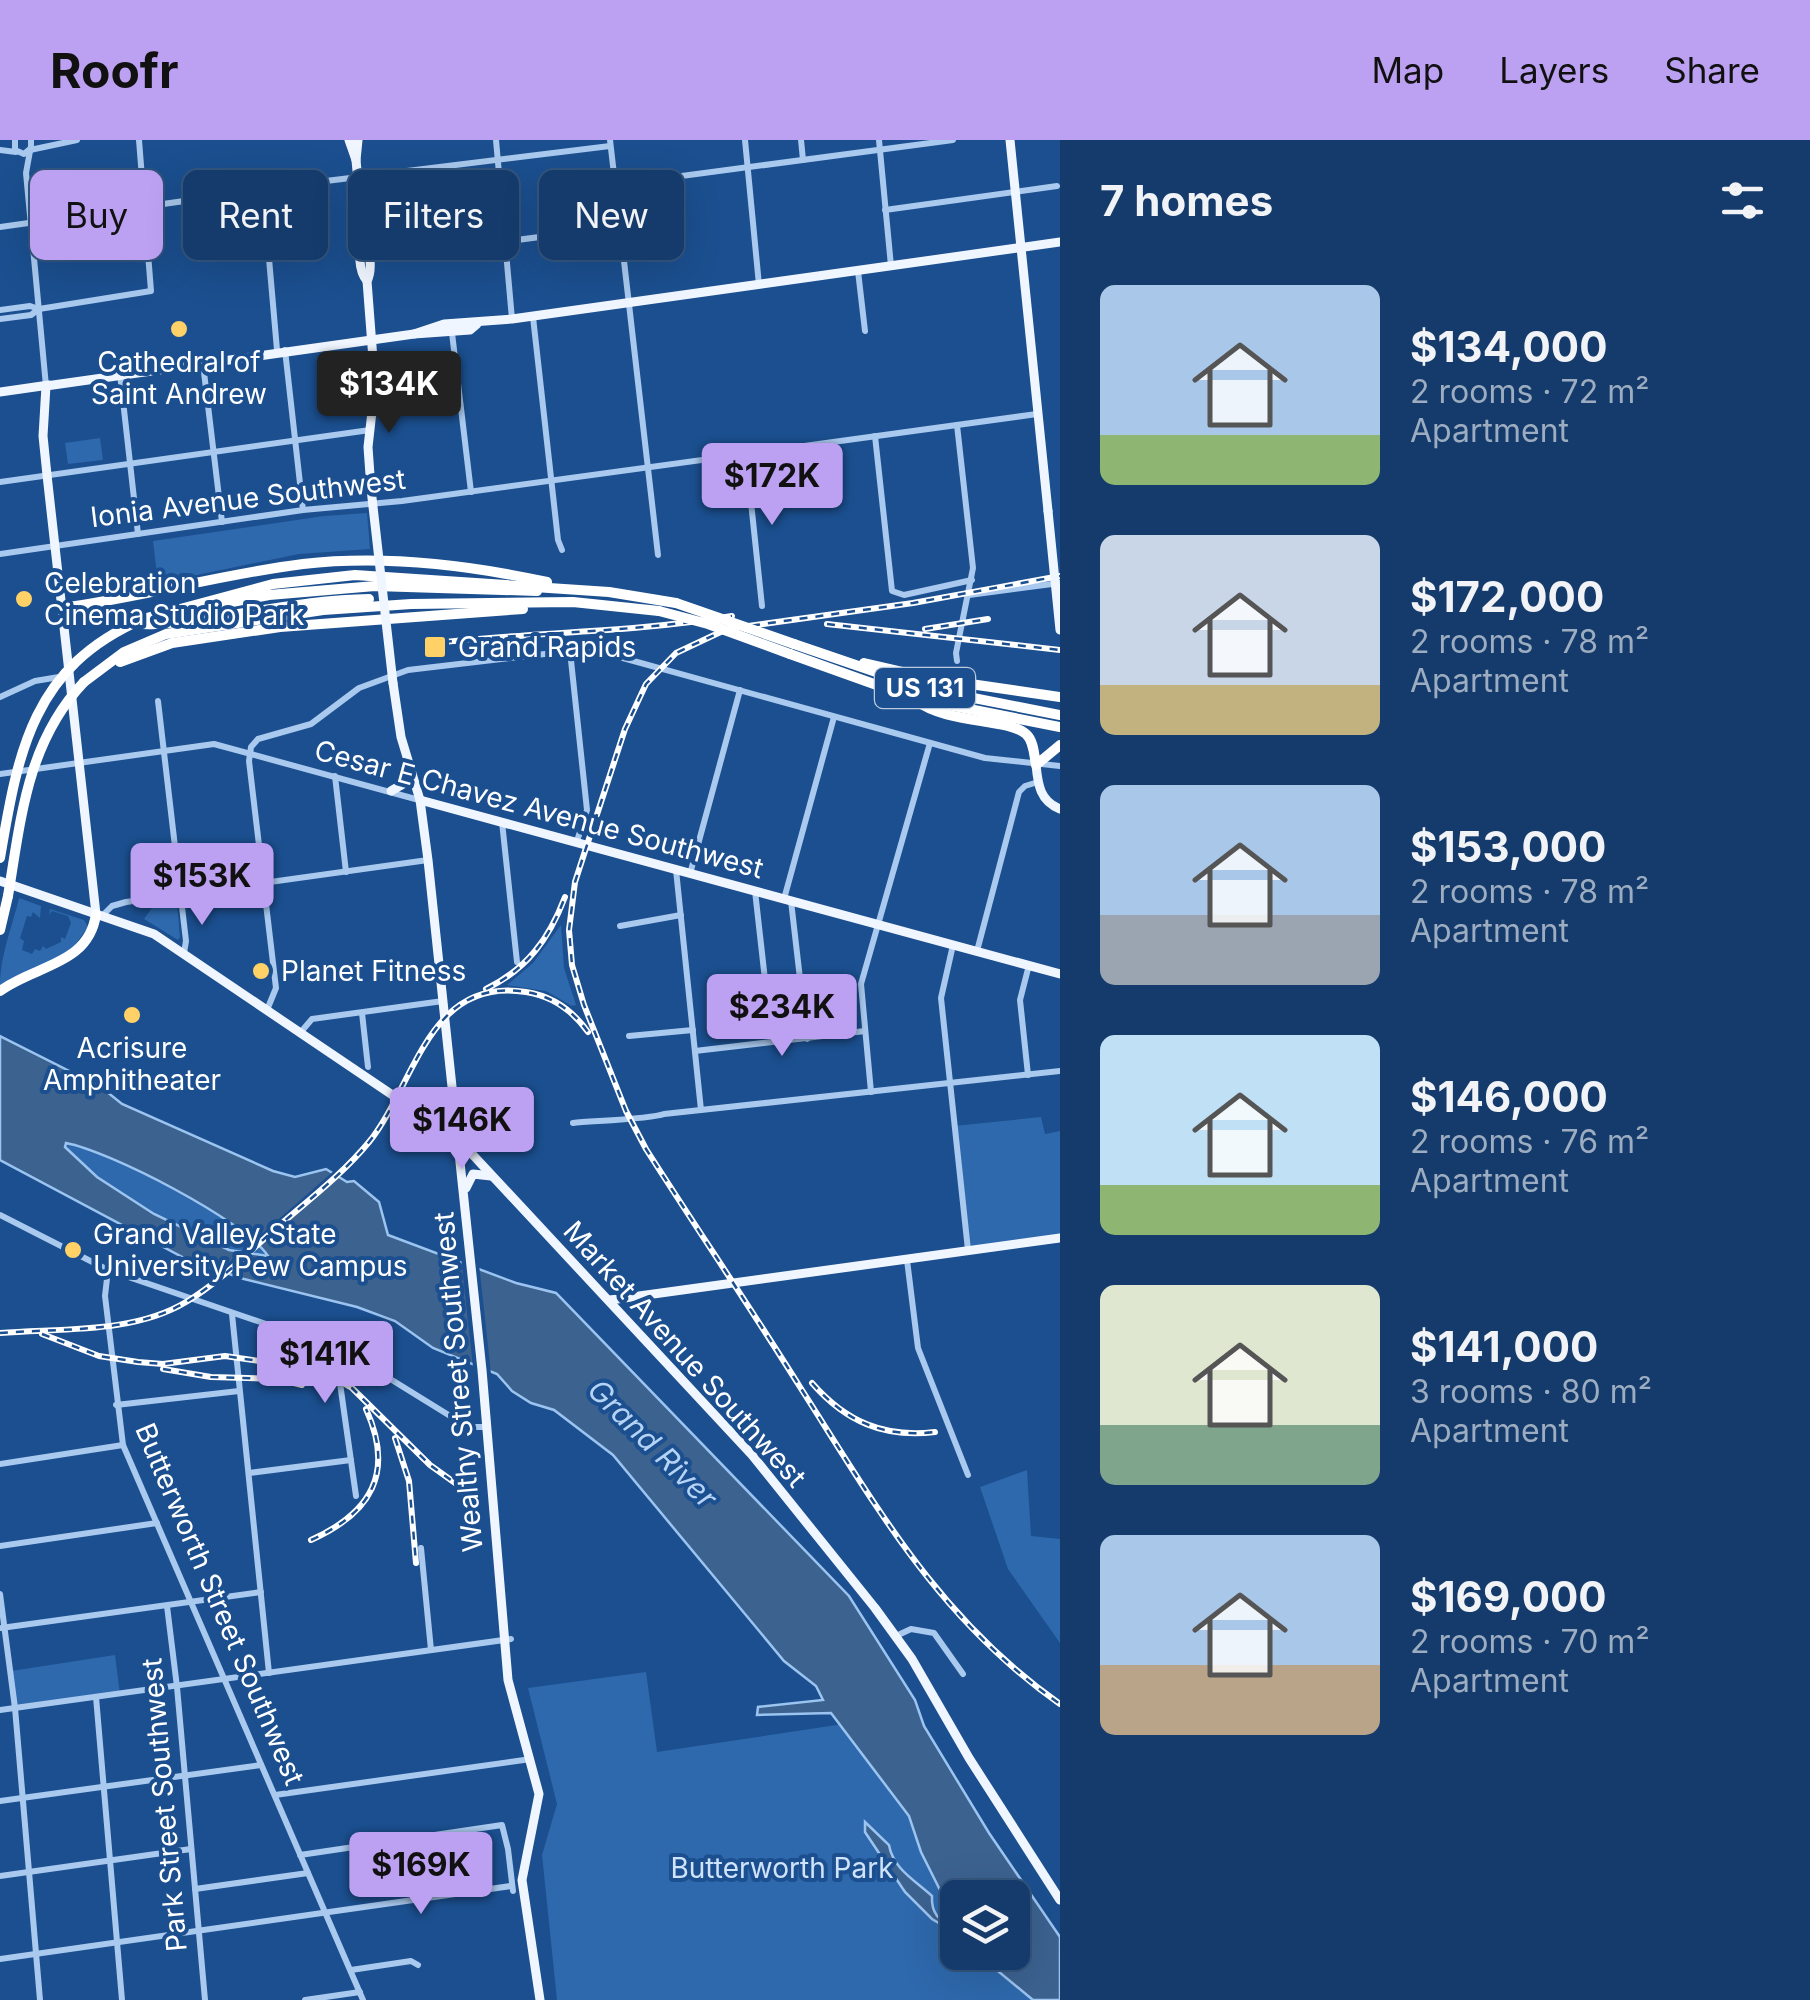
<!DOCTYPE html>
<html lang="en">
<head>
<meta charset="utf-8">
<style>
  :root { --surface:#143b6b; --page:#1d4271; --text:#f1f3f6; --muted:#9dadc1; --line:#33557e; --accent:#bca0f2 }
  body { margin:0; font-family:Inter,sans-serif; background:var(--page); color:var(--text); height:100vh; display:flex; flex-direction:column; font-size:38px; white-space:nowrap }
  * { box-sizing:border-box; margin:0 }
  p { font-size:32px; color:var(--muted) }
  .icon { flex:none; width:55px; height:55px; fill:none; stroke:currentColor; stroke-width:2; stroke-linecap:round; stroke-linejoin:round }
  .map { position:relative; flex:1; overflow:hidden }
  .drawer { display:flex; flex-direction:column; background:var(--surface); width:750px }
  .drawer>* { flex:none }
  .hud { position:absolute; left:30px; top:30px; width:880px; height:90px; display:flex; gap:20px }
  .tools { position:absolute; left:940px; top:1740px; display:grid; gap:20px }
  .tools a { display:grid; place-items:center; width:90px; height:90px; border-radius:15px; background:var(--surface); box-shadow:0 10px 40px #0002,0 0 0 2px var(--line); font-size:50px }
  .price { position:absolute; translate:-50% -85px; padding:0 22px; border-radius:10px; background:var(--accent); color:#111; font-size:32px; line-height:65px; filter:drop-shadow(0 2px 5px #0008) }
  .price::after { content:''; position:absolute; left:50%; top:60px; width:30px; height:22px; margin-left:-15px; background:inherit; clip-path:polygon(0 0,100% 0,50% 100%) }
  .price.on { background:#222; color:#fff }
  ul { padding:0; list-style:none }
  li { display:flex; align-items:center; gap:30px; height:250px; padding:0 40px }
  li span { display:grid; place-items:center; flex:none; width:280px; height:200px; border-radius:15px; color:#555 }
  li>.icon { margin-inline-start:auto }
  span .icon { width:120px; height:120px; fill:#fffc; stroke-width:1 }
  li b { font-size:42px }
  h2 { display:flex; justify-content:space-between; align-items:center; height:120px; padding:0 40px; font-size:42px }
  .chip { padding:0 35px; border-radius:15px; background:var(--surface); box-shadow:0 10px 40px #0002,0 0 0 2px var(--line); font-size:35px; line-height:90px }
  .chip.on { background:var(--accent); color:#111 }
  header { display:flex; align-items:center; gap:60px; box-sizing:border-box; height:140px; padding:0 50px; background:var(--accent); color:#111 }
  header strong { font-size:48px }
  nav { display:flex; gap:55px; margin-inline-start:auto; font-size:35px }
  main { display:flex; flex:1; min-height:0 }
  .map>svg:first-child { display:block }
  .green { fill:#2e69ad }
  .water { fill:#3c6290; stroke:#9cc4f0; stroke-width:2.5; fill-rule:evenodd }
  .pier { fill:#1b4f8f }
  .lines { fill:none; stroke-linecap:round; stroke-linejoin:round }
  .minor { stroke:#a9c9ee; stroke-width:6 }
  .major { stroke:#f0f6ff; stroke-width:9 }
  .highway { stroke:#fff; stroke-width:10 }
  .rail-casing { stroke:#fff; stroke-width:6 }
  .rail { stroke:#1b4f8f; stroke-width:2.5; stroke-dasharray:8; stroke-linecap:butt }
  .major-bridge { stroke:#f0f6ff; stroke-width:9 }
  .highway-bridge { stroke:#fff; stroke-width:10 }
  .poi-dot { fill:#ffd166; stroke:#1b4f8f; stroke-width:4 }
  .labels { text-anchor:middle; stroke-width:8; stroke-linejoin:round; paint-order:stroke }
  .shield { fill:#1b4f8f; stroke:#bbcadd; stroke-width:2.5 }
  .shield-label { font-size:25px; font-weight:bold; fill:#fff }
  .poi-label { font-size:28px; fill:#fff; stroke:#1b4f8f; text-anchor:start }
  .street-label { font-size:28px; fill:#fff; stroke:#1b4f8f }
  .park-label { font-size:28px; fill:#cfe3fa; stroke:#1b4f8f }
  .water-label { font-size:30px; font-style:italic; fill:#b5d3f5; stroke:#1b4f8f }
</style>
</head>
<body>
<header>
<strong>Roofr</strong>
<nav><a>Map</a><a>Layers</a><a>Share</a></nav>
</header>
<main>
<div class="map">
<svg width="1060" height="1860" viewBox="0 0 1060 1860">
  <rect width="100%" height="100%" fill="#1b4f8f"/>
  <!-- green -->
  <g class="green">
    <polygon points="100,298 103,320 68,324 65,303"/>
    <polygon points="367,373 370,409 299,414 158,443 153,401 324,376"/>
    <path d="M19 758 41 766 40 778 33 772 31 777 27 776 20 798 24 801 22 810 32 814 35 809 40 811 43 806 46 809 61 802V797L65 799 71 783 68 776 52 771 49 775 50 769 84 780 88 787 72 809 0 847C0 815 12 788 19 758Z"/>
    <polygon points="177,764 180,797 178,800 144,779 152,768"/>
    <polygon points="561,785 564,828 576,865 572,866 546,851 507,845 533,823"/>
    <polygon points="1041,977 1045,994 1060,991 1060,1099 968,1110 954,986"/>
    <path d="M66 1002C122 1017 234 1072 269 1117L229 1110 154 1074 97 1037 64 1007Z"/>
    <polygon points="1027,1330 1031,1396 1060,1399 1060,1503 1008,1429 980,1347"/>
    <polygon points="115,1515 120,1554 15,1568 11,1531"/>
    <polygon points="646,1532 657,1612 843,1584 909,1676 921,1712 957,1784 958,1812 976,1813 1033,1860 557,1860 542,1715 557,1664 528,1548"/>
  </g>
  <!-- water -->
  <g class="water">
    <path d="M0 896 101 947 122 964 273 1031 295 1037 326 1029 347 1042 354 1041 379 1062 388 1095 516 1143 556 1153 849 1456 915 1560 924 1586 989 1693 1060 1797V1860H1033L976 1813 1012 1812V1758H958L957 1784 921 1712 909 1676 831 1573 757 1575 758 1567 823 1560 816 1546 784 1521 613 1315 554 1270 531 1263 512 1251 497 1234 433 1208 395 1181 357 1167 244 1139 188 1120 0 1020ZM66 1003C109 1011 244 1080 268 1116L229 1110 154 1074 97 1037 65 1007Z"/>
    <path d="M865 1682 889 1705C893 1729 916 1741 932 1756 931 1775 940 1780 955 1790L957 1802 949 1789 932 1779 905 1752 865 1692Z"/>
  </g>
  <!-- pier -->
  <g class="pier">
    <polygon points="336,1029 343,1032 223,1137 216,1134 245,1108 255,1109 249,1105"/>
    <polygon points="461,1117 479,1124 491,1234 473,1227"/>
  </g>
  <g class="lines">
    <!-- minor -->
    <g class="minor">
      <polyline points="15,0 15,10 24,14 31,8 31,0"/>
      <polyline points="496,0 512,179"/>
      <polyline points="610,0 658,415"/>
      <polyline points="745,0 759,145"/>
      <polyline points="801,0 803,20"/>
      <polyline points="879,0 891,126"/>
      <polyline points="0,10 16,12"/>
      <polyline points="30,10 77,0"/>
      <polyline points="30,11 26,33 46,246"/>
      <polyline points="614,45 953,0"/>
      <polyline points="263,50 277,210"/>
      <polyline points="885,70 1057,46"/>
      <polyline points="0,87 326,41 610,6"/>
      <polyline points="370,119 617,87"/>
      <polyline points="858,131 865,191"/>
      <polyline points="0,170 30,166 39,169 151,151 139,0"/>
      <polyline points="533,177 558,400 562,410"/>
      <polyline points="0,179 31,175 39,169"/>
      <polyline points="452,193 471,352"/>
      <polyline points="285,210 303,370"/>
      <polyline points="203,224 222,382"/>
      <polyline points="120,234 138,394"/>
      <polyline points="957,285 973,428 956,513 957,521"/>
      <polyline points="875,296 892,451 904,455 972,440"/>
      <polyline points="746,315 762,466"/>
      <polyline points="0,342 370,290"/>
      <polyline points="0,414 303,370 402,361 1037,274"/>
      <polyline points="969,455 1060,443"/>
      <polyline points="570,511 587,670 577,701"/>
      <polyline points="0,557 35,541 65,536"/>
      <polyline points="158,561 186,801 184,813"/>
      <polyline points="0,634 214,604 419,660"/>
      <polyline points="335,636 346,732"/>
      <polyline points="502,682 517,822"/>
      <polyline points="676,730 701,970"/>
      <polyline points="690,734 740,550"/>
      <polyline points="755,751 772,902"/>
      <polyline points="784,759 834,577"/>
      <polyline points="791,761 807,899"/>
      <polyline points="103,775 112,766 126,762 428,720"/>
      <polyline points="620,786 681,775"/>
      <polyline points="953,805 941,858 968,1110"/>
      <polyline points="977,811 1019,652 1025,646 1038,642"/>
      <polyline points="267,870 276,848 249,621 251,607 258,599 311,584 359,548 408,530 562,512 601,512 985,618 1060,626"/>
      <polyline points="362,873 368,927"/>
      <polyline points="300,893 312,879 443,861"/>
      <polyline points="629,896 693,890"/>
      <polyline points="695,911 865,891"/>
      <polyline points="1028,935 1020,860 1029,825"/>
      <polyline points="871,952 861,844 930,603"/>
      <path d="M573 983C592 981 651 979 664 974L1060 931"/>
      <polyline points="0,1075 108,1130 345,1211 468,1287 486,1287"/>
      <polyline points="907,1120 918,1208 968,1335"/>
      <polyline points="108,1130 105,1156 123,1305 363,1860"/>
      <polyline points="232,1174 269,1533"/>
      <polyline points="335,1208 356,1356"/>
      <polyline points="116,1265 239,1251"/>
      <polyline points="0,1324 123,1305"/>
      <polyline points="249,1333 351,1320"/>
      <polyline points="0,1406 157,1383"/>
      <polyline points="421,1408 431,1510"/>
      <polyline points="0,1454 15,1568 40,1860"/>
      <polyline points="167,1466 177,1547 205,1860"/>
      <polyline points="1,1488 261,1452"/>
      <polyline points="896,1496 911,1489 934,1493 963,1534"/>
      <polyline points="96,1557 122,1860"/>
      <polyline points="0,1570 511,1499"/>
      <polyline points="275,1655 531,1619"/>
      <polyline points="0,1661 261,1625"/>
      <polyline points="300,1715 502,1685 508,1709 513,1751"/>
      <polyline points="0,1736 191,1709"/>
      <polyline points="195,1749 308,1733"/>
      <polyline points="0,1819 511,1746"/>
      <polyline points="351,1830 411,1821 418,1825"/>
      <polyline points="305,1860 360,1852"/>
    </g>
    <!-- major -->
    <g class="major">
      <polyline points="349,0 356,20"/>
      <path d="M358 0 356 20 363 95C370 106 373 130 367 141L375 245 368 307 371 349"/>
      <polyline points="1010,0 1048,371"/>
      <path d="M363 95C358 107 358 131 367 141"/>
      <polyline points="414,194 444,184 512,179 1060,102"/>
      <polyline points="46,246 43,296 47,335 96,774"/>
      <polyline points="46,246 414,194 470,190 477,184"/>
      <polyline points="0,252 49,245"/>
      <polyline points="393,543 401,597 420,660 428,720 482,1230 508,1540 539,1654 522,1740 540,1860"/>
      <path d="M1036 625C1038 645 1040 661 1060 669"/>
      <polyline points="391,651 403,644 409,630"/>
      <polyline points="420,660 1060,834"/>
      <polyline points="0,741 154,794 459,1000 752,1315 875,1468 912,1519 969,1618 1060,1760"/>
      <polyline points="466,1048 473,1034 491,1036"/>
      <polyline points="610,1160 1060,1098"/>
    </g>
    <!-- highway -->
    <g class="highway">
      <path d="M62 468C143 457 222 434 303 424 382 415 469 425 547 442"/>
      <polyline points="201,468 269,455 375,446 537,451"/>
      <path d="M63 477C94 474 123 486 155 484 227 480 297 460 369 459"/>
      <polyline points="143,479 273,444 355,435 609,452 676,463"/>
      <polyline points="794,504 923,548 1060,575"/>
      <polyline points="790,514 913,558 1060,587"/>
      <polyline points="120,522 172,503 280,487 523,469"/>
      <polyline points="864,523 929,538 1060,557"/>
      <polyline points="84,542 124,512 166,494 323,470 411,464 573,462 659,471"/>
      <path d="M917 561C947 584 1008 578 1026 594 1034 601 1034 615 1036 625L1060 605"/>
      <polyline points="0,790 8,756"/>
      <path d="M0 851C35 825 89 825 96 774"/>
    </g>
    <!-- rail casing -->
    <g class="rail-casing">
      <g id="rail">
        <path d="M1060 436 913 463 727 489 676 513 646 544 625 589 587 705 575 742 569 790 572 825 584 865 626 971 646 1009C697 1089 750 1167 800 1247 878 1369 939 1479 1060 1564"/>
        <polyline points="827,484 1060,510"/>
        <polyline points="925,489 988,479"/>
        <path d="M444 502C540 492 637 492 732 476"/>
        <path d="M486 849C527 829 549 799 565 757"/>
        <path d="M0 1193C60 1188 133 1194 186 1162 218 1143 246 1115 274 1090 306 1062 342 1035 369 1002 415 945 428 836 526 852 552 856 573 871 588 892"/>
        <polyline points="42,1194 99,1216 138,1222 163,1224 225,1216 320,1230 352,1248 430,1325 476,1358"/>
        <polyline points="163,1229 211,1237 278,1239 302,1245"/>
        <path d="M812 1243C846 1282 884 1298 935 1292"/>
        <polyline points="395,1298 409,1341 416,1423"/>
        <path d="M311 1400C371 1373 395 1333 366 1269"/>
      </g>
    </g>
    <!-- rail -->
    <use href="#rail" class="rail"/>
    <!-- major-bridge -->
    <g class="major-bridge">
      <polyline points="371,349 393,543"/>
      <polyline points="1048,371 1060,490"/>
    </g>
    <!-- highway-bridge -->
    <g class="highway-bridge">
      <polyline points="676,463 794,504"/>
      <polyline points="659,471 708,484 790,514"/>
      <path d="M0 718C18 612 32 527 143 479"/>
      <path d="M8 756C21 678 27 602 84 542"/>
    </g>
  </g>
  <!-- markers -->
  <g class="poi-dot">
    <circle cx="179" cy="189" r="10"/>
    <circle cx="24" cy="459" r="10"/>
    <rect x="423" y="495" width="24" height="24" rx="5"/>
    <circle cx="261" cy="831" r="10"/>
    <circle cx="132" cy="875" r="10"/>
    <circle cx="73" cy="1110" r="10"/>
  </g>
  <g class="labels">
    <!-- shield labels -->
    <rect class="shield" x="875" y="528" width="100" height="40" rx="8"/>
    <g class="shield-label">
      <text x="925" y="557">US 131</text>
    </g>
    <!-- poi labels -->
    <g class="poi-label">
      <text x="179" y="232" text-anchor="middle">Cathedral of<tspan x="179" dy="32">Saint Andrew</tspan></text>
      <text x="44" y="453">Celebration<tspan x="44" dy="32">Cinema Studio Park</tspan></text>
      <text x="458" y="517">Grand Rapids</text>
      <text x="281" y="841">Planet Fitness</text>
      <text x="132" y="918" text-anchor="middle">Acrisure<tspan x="132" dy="32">Amphitheater</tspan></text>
      <text x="93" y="1104">Grand Valley State<tspan x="93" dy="32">University Pew Campus</tspan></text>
    </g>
    <!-- street labels -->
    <g class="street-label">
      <text transform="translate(248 358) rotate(-7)" y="10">Ionia Avenue Southwest</text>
      <text transform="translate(539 669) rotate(15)" y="10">Cesar E Chavez Avenue Southwest</text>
      <text transform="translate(685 1214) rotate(48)" y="10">Market Avenue Southwest</text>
      <text transform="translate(458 1242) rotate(-95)" y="10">Wealthy Street Southwest</text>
      <text transform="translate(220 1464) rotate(67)" y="10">Butterworth Street Southwest</text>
      <text transform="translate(164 1665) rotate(-95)" y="10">Park Street Southwest</text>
    </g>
    <!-- park labels -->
    <g class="park-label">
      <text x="782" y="1738">Butterworth Park</text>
    </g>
    <!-- water labels -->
    <g class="water-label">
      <text transform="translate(652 1304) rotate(45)" y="10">Grand River</text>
    </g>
  </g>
</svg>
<div class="tools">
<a><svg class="icon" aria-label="layers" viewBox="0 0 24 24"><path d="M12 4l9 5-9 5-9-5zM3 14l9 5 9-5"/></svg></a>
</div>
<b class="price on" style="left:389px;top:296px">$134K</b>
<b class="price" style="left:772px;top:388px">$172K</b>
<b class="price" style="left:202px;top:788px">$153K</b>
<b class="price" style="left:782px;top:919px">$234K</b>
<b class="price" style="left:462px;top:1032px">$146K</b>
<b class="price" style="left:325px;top:1266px">$141K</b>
<b class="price" style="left:421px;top:1777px">$169K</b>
<div class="hud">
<a class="chip on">Buy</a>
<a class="chip">Rent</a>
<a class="chip">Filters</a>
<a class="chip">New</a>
</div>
</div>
<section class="drawer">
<h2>7 homes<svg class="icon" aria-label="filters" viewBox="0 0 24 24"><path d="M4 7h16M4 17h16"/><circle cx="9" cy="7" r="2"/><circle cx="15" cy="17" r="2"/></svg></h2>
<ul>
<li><span style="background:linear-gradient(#a9c7e8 75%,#8fb573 0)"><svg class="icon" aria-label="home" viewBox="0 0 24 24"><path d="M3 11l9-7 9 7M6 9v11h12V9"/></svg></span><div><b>$134,000</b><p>2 rooms · 72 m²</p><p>Apartment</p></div></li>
<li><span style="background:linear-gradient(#c9d6e8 75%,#c2b280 0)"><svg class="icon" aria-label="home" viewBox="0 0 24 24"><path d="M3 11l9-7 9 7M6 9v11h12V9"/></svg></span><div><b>$172,000</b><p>2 rooms · 78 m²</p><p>Apartment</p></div></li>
<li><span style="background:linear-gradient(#a9c7e8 65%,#9aa5b1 0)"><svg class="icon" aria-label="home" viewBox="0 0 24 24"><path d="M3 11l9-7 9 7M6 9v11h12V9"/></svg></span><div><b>$153,000</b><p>2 rooms · 78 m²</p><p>Apartment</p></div></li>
<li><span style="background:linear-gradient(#bfe0f5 75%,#8fb573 0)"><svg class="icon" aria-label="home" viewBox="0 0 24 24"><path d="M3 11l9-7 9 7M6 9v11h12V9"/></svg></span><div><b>$146,000</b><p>2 rooms · 76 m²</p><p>Apartment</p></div></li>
<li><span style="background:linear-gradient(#dfe7d0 70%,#7fa58c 0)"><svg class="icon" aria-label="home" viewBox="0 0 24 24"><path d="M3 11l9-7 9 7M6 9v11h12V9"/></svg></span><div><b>$141,000</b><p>3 rooms · 80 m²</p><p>Apartment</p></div></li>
<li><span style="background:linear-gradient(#a9c7e8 65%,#b9a48a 0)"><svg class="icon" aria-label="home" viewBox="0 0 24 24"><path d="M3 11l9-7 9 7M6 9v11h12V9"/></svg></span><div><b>$169,000</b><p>2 rooms · 70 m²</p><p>Apartment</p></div></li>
</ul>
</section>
</main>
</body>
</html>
